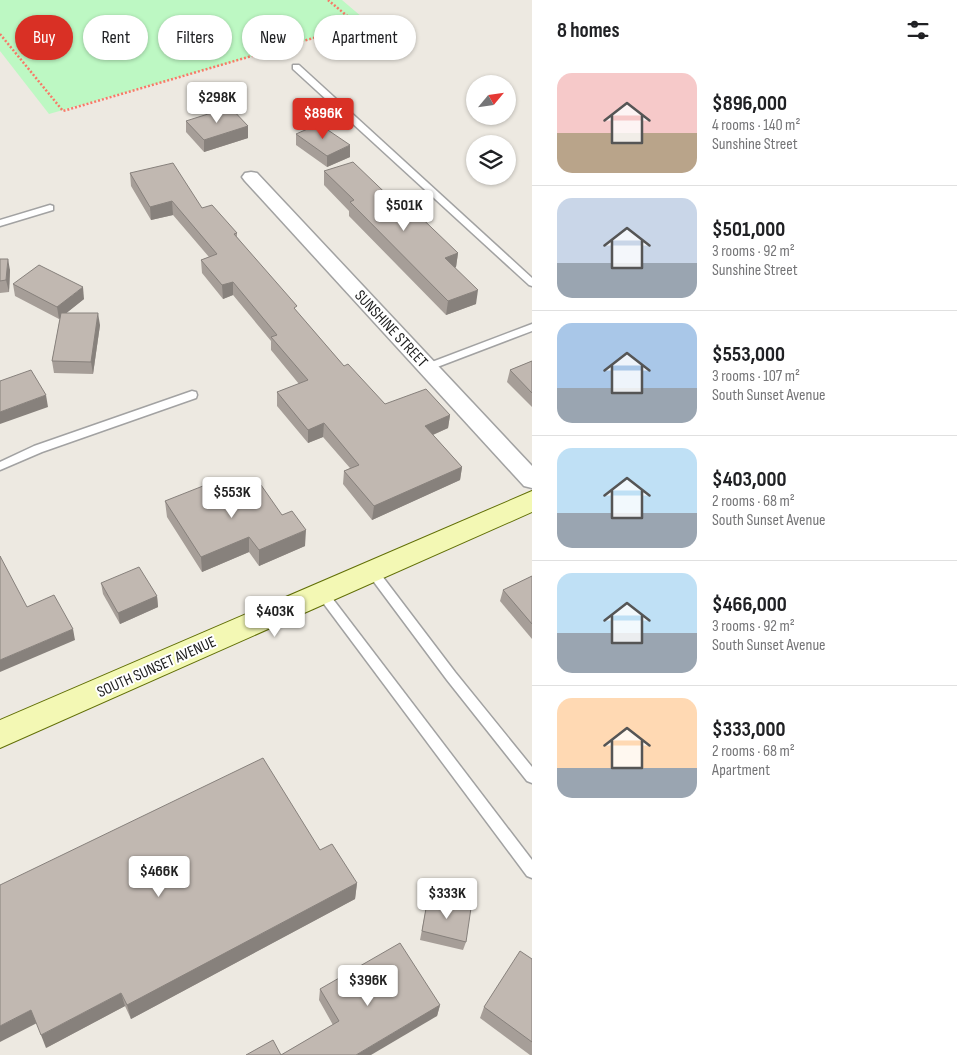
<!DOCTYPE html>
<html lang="en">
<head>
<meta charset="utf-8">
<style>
  :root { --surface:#fff; --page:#f6f6f6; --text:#202124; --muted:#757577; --line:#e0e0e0; --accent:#d93025 }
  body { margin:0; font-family:"Sofia Sans Condensed",sans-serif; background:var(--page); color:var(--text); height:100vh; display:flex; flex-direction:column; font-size:19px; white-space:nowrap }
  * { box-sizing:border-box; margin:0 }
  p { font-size:16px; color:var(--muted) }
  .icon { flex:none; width:28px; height:28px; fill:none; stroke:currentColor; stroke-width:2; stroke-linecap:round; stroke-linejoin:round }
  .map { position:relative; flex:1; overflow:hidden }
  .panel { display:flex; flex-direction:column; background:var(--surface); width:425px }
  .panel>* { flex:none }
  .banner { position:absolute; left:15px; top:15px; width:441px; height:45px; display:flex; gap:10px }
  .needle { width:32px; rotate:61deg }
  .fabs { position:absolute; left:466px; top:75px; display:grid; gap:10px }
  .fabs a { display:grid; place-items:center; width:50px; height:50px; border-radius:50%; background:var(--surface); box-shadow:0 1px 4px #0004; font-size:25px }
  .price { position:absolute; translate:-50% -42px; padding:0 11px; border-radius:5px; background:#fff; color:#222; font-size:16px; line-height:32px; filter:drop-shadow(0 1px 2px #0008) }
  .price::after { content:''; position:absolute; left:50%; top:30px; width:15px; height:11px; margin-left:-8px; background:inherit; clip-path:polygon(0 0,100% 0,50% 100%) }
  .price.current { background:var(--accent); color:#fff }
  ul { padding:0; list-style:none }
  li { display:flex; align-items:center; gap:15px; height:125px; padding:0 25px }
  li+li { border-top:1px solid var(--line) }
  li span { display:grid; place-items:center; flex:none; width:140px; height:100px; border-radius:15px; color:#555 }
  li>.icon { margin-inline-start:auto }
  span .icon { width:60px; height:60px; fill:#fffc; stroke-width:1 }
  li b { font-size:21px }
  h2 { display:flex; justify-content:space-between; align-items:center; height:60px; padding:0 25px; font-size:21px }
  .pill { padding:0 18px; border-radius:22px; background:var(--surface); box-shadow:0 1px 4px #0004; font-size:18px; line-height:45px }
  .pill.current { background:var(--accent); color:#fff }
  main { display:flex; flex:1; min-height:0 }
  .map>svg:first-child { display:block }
  .park { fill:#bdf8c3 }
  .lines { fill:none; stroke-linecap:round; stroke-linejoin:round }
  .service-casing { stroke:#a2a2a2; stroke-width:3 }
  .minor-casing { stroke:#a2a2a2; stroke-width:3 }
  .secondary-casing { stroke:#616f06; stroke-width:2 }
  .path { stroke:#f87967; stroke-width:2.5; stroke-dasharray:2 2; stroke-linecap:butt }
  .service { fill:#fff; fill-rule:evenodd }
  .minor { fill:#fff; fill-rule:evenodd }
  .secondary { fill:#f3f8b4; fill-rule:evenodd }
  .wall { fill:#a69e98 }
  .shaded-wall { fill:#87817c }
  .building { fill:#c1b8b1; stroke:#87817c }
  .labels { text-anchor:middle; stroke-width:4; stroke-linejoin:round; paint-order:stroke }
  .street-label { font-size:16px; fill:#1b1b1b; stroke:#fff }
</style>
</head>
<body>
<main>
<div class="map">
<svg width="532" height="1055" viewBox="0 0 532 1055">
  <rect width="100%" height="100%" fill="#ede9e1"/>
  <!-- park -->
  <polygon class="park" points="0,0 342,0 369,23 49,114 0,51"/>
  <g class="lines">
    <!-- service casing -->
    <g class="service-casing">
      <g id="service">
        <polygon points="293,65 299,65 532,278 532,286 529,285 293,69"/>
        <polygon points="50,205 53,206 53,210 0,226 0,220"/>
        <polygon points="532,324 532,331 432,369 428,370 423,367 424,365"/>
        <polygon points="192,391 196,392 197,395 196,398 42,452 0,470 0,462 34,446"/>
        <polygon points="372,566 376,568 455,672 532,767 532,783 527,781 447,680 368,574 366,571 368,568"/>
        <polygon points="322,588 326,590 532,860 532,878 527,876 318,596 316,593 318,590"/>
      </g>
    </g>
    <!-- minor casing -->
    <g class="minor-casing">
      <polygon id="minor" points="251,172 257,173 532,466 532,488 524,486 245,181 242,177 245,173"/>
    </g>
    <!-- secondary casing -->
    <g class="secondary-casing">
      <polygon id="secondary" points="532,491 532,512 0,748 0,720"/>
    </g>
    <!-- path -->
    <polyline class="path" points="0,34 63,111 358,25 328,0"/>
    <!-- service -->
    <use href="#service" class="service"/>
    <!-- minor -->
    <use href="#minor" class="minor"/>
    <!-- secondary -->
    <use href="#secondary" class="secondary"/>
  </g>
  <!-- wall -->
  <g class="wall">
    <polygon points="186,121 248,126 248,138 204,152 186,132"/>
    <polygon points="296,134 350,157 327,167 296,145"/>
    <polygon points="324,171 401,208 458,253 456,267 455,268 476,304 446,315 349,216 349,211 324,185"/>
    <polygon points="130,173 202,208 237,233 237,237 297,312 344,366 385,404 450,415 448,428 433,435 462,467 460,480 372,520 343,484 344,471 350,468 323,437 308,443 277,406 277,392 299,384 271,350 271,341 233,295 223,299 202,273 201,260 209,257 173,215 151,220 131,186"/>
    <polygon points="0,259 10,270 9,292 0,293"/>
    <polygon points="13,284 84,299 66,313 100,325 93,374 54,373 52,361 60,318 59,319 15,296"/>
    <polygon points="532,361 532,407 507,382 510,370"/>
    <polygon points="165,501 220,501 305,546 259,566 249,552 202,572 167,517"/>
    <polygon points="532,576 532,639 500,601 503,590"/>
    <polygon points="101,583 157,596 158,607 120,624 103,594"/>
    <polygon points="320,850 357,883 355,899 131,1019 125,1006 46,1048"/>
    <polygon points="428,897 466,942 463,950 420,940"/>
    <polygon points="532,959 532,1055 530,1055 480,1018 484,1007"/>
    <polygon points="320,989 440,1005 437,1016 281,1055 333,1025 319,1000"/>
  </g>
  <!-- shaded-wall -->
  <g class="shaded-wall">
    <polygon points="248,126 248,138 204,152 204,140"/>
    <polygon points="350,145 350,157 327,167 327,156"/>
    <polygon points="172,201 173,215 151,220 150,207"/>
    <polygon points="458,253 456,267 443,272 445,258"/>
    <polygon points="8,259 10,270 9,292 6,280"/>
    <polygon points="233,282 233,295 223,299 222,285"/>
    <polygon points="83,287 84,299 59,319 57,307"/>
    <polygon points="478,290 476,304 446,315 448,301"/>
    <polygon points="98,313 100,325 93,374 91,362"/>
    <polygon points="46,395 48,407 0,424 0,412"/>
    <polygon points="450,415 448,428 423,439 425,426"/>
    <polygon points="324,423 323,437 308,443 308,430"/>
    <polygon points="462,467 460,480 372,520 374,506"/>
    <polygon points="306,530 305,546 259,566 259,550"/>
    <polygon points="249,537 249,552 202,572 201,557"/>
    <polygon points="157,596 158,607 120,624 118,613"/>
    <polygon points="73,629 75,640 0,672 0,660"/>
    <polygon points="357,883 355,899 131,1019 127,1005"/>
    <polygon points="121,993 125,1006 46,1048 41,1035"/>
    <polygon points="440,1005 437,1016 371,1055 356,1055"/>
    <polygon points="31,1010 37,1023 0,1042 0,1026"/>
  </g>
  <!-- building -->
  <g class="building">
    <polygon points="230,107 248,126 204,140 186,121"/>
    <polygon points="319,124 350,145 327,156 296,134"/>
    <polygon points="353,162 401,208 408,205 458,253 445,258 478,290 448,301 350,202 354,200 324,171"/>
    <polygon points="173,163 202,208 212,205 237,233 234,234 297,306 294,308 344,366 348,364 385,404 426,389 450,415 425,426 462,467 374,506 344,471 359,465 324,423 308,430 277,392 308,380 271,337 277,335 233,282 222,285 201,260 217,254 172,201 150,207 130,173"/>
    <polygon points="0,259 8,259 6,280 0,281"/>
    <polygon points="39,265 83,287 57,307 13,284"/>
    <polygon points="61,313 98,313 91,362 52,361"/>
    <polygon points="532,361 532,393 510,370"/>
    <polygon points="31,370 46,395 0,412 0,381"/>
    <polygon points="208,484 220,501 261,485 282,515 292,511 306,530 259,550 249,537 201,557 165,501"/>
    <polygon points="0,556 27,607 54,595 73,629 0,660"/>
    <polygon points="139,567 157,596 118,613 101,583"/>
    <polygon points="532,576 532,624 503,590"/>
    <polygon points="263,758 320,850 332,844 357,883 127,1005 121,993 41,1035 31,1010 0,1026 0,885"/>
    <polygon points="428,897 471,908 466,942 422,931"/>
    <polygon points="400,943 440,1005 356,1055 246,1055 273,1040 281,1055 339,1021 320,989"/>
    <polygon points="520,951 532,959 532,1042 484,1007"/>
  </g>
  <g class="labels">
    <!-- street labels -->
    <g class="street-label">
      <text transform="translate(392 328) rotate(47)" y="6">SUNSHINE STREET</text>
      <text transform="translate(156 666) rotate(-24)" y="6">SOUTH SUNSET AVENUE</text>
    </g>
  </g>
</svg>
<div class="fabs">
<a><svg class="needle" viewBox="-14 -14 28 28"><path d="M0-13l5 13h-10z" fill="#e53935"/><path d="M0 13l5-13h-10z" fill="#757577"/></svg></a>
<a><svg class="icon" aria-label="layers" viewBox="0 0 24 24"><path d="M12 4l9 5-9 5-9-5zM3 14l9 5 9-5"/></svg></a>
</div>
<b class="price" style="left:217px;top:124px">$298K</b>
<b class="price current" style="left:323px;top:140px">$896K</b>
<b class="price" style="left:404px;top:232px">$501K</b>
<b class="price" style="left:232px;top:519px">$553K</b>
<b class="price" style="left:275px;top:638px">$403K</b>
<b class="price" style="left:159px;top:898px">$466K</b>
<b class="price" style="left:447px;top:920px">$333K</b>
<b class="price" style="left:368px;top:1007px">$396K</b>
<div class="banner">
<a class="pill current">Buy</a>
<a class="pill">Rent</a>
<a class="pill">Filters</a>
<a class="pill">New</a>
<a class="pill">Apartment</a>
</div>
</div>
<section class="panel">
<h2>8 homes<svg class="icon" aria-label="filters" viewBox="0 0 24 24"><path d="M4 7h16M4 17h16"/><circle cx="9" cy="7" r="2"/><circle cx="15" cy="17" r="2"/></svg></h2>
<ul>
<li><span style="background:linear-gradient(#f6c9c9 60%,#b9a48a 0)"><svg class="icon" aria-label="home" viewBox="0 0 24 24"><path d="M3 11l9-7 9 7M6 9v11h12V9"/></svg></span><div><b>$896,000</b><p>4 rooms · 140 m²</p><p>Sunshine Street</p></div></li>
<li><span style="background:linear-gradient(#c9d6e8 65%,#9aa5b1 0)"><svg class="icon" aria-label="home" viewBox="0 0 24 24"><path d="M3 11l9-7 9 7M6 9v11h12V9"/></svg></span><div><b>$501,000</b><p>3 rooms · 92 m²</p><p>Sunshine Street</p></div></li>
<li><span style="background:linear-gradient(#a9c7e8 65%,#9aa5b1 0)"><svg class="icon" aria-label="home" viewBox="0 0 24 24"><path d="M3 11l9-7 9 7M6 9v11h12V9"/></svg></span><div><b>$553,000</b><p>3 rooms · 107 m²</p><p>South Sunset Avenue</p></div></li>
<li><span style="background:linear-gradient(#bfe0f5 65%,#9aa5b1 0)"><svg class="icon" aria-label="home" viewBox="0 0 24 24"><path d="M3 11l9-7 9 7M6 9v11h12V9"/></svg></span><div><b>$403,000</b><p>2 rooms · 68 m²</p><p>South Sunset Avenue</p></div></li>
<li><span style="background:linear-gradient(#bfe0f5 60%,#9aa5b1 0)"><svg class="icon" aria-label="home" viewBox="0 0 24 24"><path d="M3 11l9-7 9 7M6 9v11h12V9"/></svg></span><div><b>$466,000</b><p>3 rooms · 92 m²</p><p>South Sunset Avenue</p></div></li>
<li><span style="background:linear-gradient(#ffd9b3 70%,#9aa5b1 0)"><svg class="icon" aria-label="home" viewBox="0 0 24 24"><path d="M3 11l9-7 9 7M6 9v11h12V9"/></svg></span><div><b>$333,000</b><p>2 rooms · 68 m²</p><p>Apartment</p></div></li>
</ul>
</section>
</main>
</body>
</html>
